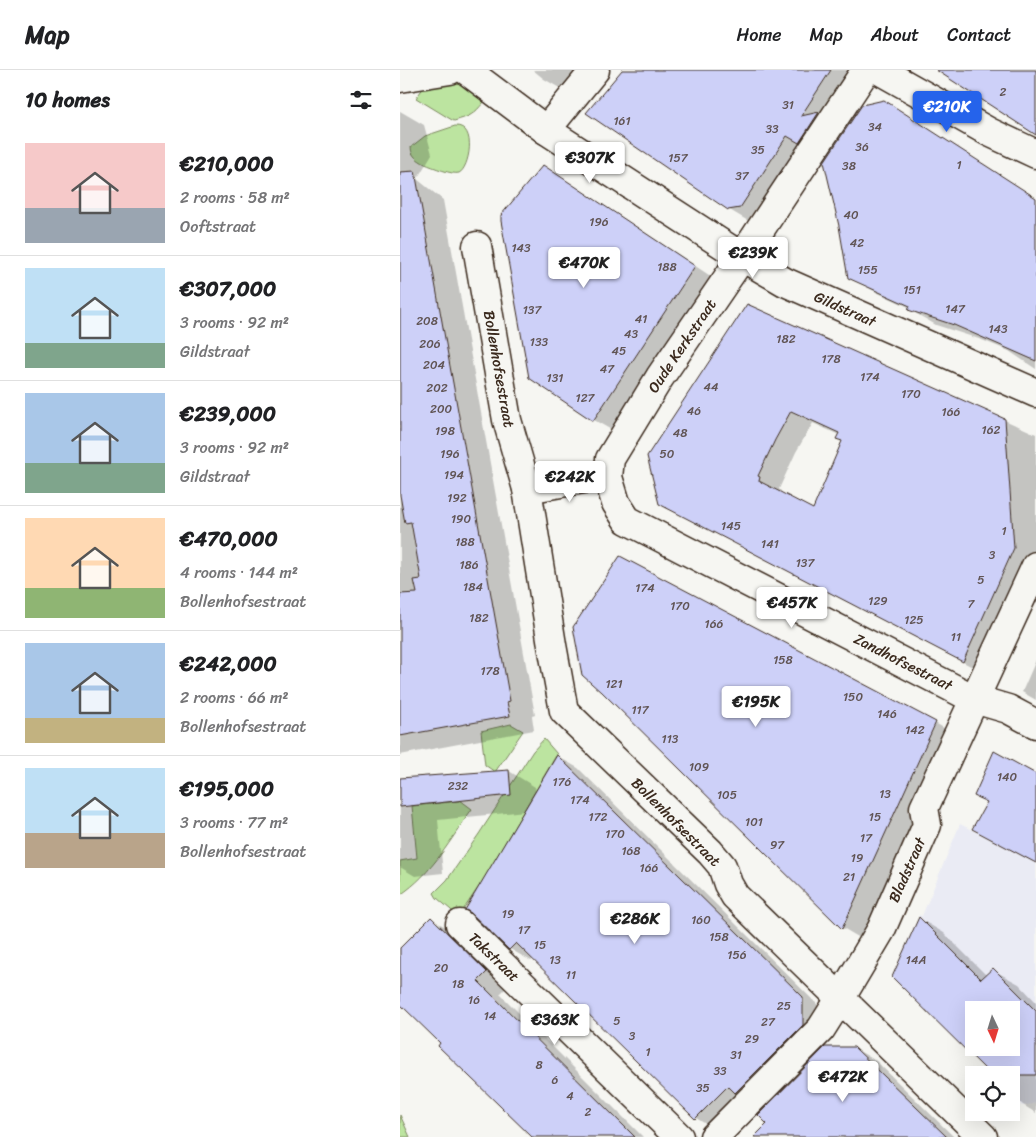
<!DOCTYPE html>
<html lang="en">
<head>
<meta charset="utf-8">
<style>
  :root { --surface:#fff; --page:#f6f6f6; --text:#202124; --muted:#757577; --line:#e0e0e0; --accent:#2563eb }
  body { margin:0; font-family:Sriracha,sans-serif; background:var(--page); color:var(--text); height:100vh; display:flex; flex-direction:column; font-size:19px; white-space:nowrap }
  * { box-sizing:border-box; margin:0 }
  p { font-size:16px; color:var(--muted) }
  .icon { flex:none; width:28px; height:28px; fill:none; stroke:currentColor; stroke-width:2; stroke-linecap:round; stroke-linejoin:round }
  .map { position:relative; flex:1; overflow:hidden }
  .details { display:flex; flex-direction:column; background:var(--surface); width:400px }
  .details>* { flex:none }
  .needle { width:32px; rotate:176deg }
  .tools { position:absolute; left:565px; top:931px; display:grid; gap:10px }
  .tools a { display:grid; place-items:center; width:55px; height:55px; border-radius:0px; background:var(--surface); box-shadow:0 5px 20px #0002; font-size:25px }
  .price { position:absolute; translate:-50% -42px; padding:0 11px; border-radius:5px; background:#fff; color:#222; font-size:16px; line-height:32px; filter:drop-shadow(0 1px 2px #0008) }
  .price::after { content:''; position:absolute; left:50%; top:30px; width:15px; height:11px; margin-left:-8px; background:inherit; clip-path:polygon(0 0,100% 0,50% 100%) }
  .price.selected { background:var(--accent); color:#fff }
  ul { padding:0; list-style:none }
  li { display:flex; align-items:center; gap:15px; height:125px; padding:0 25px }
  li+li { border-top:1px solid var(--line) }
  li span { display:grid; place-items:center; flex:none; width:140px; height:100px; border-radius:0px; color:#555 }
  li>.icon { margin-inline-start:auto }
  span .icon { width:60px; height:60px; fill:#fffc; stroke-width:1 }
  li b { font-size:21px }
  h2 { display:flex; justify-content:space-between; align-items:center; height:60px; padding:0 25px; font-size:21px }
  header { display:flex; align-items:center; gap:30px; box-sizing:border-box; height:70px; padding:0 25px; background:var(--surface); border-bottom:1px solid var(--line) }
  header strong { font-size:24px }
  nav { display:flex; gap:28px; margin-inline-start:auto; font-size:18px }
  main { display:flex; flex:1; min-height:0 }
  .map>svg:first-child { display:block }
  .built { fill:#eaebf4; fill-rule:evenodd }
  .green { fill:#bce4a0; stroke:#7c875f }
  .shadow { fill:#0003; fill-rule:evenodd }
  .building { fill:#cdd0f8; stroke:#3b2a1e; fill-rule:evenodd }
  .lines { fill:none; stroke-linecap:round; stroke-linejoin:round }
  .minor-casing { stroke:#3b2a1e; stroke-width:31 }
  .minor { stroke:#f6f6f2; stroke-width:28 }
  .labels { text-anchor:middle; stroke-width:4; stroke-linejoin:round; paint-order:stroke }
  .number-label { font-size:12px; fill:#605454 }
  .street-label { font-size:15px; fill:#3b2a1e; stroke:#f6f6f2 }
</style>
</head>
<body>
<header>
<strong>Map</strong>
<nav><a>Home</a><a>Map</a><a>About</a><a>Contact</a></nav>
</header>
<main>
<section class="details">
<h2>10 homes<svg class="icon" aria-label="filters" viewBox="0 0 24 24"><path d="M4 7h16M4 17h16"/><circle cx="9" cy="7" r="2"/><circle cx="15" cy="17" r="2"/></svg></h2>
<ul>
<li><span style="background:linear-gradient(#f6c9c9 65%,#9aa5b1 0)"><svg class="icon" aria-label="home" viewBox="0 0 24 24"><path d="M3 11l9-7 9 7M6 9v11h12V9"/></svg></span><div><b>€210,000</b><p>2 rooms · 58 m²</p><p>Ooftstraat</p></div></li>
<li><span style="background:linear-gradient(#bfe0f5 75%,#7fa58c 0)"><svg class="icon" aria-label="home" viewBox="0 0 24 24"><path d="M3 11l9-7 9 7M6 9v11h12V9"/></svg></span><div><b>€307,000</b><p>3 rooms · 92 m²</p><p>Gildstraat</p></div></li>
<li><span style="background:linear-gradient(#a9c7e8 70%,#7fa58c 0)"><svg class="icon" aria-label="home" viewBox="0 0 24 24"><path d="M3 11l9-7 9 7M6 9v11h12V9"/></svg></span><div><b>€239,000</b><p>3 rooms · 92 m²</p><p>Gildstraat</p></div></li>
<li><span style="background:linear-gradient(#ffd9b3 70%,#8fb573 0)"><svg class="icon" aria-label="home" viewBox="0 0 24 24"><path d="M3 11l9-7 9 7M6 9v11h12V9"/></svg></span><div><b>€470,000</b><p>4 rooms · 144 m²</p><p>Bollenhofsestraat</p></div></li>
<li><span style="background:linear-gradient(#a9c7e8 75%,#c2b280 0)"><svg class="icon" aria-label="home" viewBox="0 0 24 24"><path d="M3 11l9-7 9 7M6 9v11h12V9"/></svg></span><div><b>€242,000</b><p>2 rooms · 66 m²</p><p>Bollenhofsestraat</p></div></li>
<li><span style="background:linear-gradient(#bfe0f5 65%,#b9a48a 0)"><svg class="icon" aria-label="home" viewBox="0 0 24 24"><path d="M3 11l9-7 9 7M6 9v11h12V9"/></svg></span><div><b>€195,000</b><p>3 rooms · 77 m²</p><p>Bollenhofsestraat</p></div></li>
</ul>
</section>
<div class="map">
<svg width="636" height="1067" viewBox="0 0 636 1067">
  <rect width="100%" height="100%" fill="#f6f6f2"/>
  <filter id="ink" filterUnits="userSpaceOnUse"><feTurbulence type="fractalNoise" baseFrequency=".02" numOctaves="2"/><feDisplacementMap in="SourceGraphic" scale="10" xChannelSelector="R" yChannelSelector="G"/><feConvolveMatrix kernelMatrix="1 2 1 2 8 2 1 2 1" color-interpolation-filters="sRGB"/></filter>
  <g filter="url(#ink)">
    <!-- built -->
    <path class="built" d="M560 754 636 792V1033L622 1036 611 1025V1005H591L492 907 518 848 519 845 522 846ZM574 940H611V978H574Z"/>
    <!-- green -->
    <g class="green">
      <path d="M59 12 84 32C73 45 71 46 54 51L52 50 16 28 24 17Z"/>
      <path d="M55 56C78 55 69 99 59 103 52 105 33 97 25 94 18 90 11 86 11 77L25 66Z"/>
      <polygon points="111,654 123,661 95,702 85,695 81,661"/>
      <polygon points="144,669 157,684 84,809 59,846 58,846 37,828 34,823 47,810 79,764 133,681"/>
      <path d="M60 730 72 739C51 769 32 804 0 825V791L17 788 12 736 59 731Z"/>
      <polygon points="0,1045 10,1067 0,1067"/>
    </g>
    <!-- shadow -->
    <g class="shadow">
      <polygon points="133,0 190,0 170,24 144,9"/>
      <polygon points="224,0 466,0 432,51 444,58 425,87 413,80 355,155 328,139"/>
      <polygon points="0,41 24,55 32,84 17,109 43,130 135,645 132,646 134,660 0,685"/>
      <polygon points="164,109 315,209 215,362 194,350 130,308"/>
      <polygon points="636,128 636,299 609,281 582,270 536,255 510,240 511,238 476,222 449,207"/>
      <path d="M348 235 636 364V487L584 603 282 445ZM413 353 439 365 443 372 414 440 380 423 381 421 379 419 396 382Z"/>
      <polygon points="636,590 636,630 622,622"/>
      <polygon points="535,653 558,666 465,871 443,858 245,664"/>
      <polygon points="157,686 178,698 423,940 317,1061 296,1048 134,888 131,891 110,879 125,741 38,750 43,803 15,806 0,797 0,709 109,701 135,717 136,723"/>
      <polygon points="31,849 53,861 108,916 100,924 243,1067 133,1067 0,932 0,880"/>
      <path d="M520 849 544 863 587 906 593 900 619 914 636 932V1043L623 1035 611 1024V1005H592L493 907ZM574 940H611V978H574Z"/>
      <polygon points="454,978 476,991 554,1067 356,1067"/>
    </g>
    <!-- building -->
    <g class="building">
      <polygon points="222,0 431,0 401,46 419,42 399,73 387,66 340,138 328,140 186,43"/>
      <polygon points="536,0 636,0 636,65"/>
      <polygon points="484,30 636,128 636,291 554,255 508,240 510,236 448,208 439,156 424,92 462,35"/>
      <polygon points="143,95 295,196 193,351 129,308 101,151 101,145"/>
      <polygon points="15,101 110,631 107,632 110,646 0,666 0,524 17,523 14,510 21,509 11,452 5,453 0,425 0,102"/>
      <path d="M347 234 605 349 614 478 563 592 259 434 247 386ZM391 341 439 363 436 369 442 371 413 439 359 411 360 407 358 406 375 370Z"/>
      <polygon points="220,486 536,652 442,859 201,621 201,622 182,605 173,557"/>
      <polygon points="594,681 636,704 636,793 572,759 587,732 574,726"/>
      <polygon points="157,685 403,927 403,955 335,1023 328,1016 295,1049 116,873 109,880 71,843 65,840"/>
      <polygon points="109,700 111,725 0,737 0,708"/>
      <polygon points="31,847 87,902 78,911 235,1067 132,1067 38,976 40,973 0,934 0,878"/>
      <path d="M519 847 581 909 593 898 636 941V1005H591L492 907ZM574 940H611V978H574Z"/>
      <polygon points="425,977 454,977 547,1067 354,1067 367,1054 358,1045"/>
    </g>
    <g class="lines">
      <!-- minor casing -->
      <g class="minor-casing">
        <g id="minor">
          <polyline points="66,0 146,60 342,187 385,212 636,323"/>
          <polyline points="466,0 342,187 260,307 210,389 208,407 216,433 227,450 574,629 608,639 636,654"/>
          <polyline points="479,0 589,62 636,84"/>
          <polyline points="0,8 50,0"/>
          <polyline points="146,60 195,0"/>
          <polyline points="77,176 107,350 127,419 152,575 164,641 310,782 322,796 328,814 335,826 583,1067"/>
          <polyline points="127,419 189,408 208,407"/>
          <polyline points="60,854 279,1067"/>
          <polyline points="314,1067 421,959 440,929 481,860 527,755 524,738 636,496"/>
        </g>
      </g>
      <!-- minor -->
      <use href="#minor" class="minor"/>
    </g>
  </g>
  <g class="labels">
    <!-- number labels -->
    <g class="number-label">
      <text x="603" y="26">2</text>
      <text x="388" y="39">31</text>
      <text x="222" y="55">161</text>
      <text x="475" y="61">34</text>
      <text x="372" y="63">33</text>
      <text x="462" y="81">36</text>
      <text x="358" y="84">35</text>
      <text x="278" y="92">157</text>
      <text x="559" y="99">1</text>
      <text x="449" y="100">38</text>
      <text x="342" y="110">37</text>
      <text x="451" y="149">40</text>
      <text x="199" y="156">196</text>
      <text x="457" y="177">42</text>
      <text x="121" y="182">143</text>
      <text x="267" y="201">188</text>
      <text x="468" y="204">155</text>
      <text x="512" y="224">151</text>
      <text x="555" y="243">147</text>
      <text x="132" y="244">137</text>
      <text x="241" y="253">41</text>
      <text x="27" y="255">208</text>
      <text x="598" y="263">143</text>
      <text x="231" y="268">43</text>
      <text x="386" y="273">182</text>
      <text x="139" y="276">133</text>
      <text x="30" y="278">206</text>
      <text x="219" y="285">45</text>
      <text x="431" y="293">178</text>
      <text x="34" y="299">204</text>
      <text x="207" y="303">47</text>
      <text x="470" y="311">174</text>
      <text x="155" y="312">131</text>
      <text x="311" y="321">44</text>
      <text x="37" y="322">202</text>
      <text x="511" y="328">170</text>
      <text x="185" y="332">127</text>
      <text x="41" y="343">200</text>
      <text x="294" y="345">46</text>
      <text x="551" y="346">166</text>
      <text x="591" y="364">162</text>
      <text x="45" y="365">198</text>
      <text x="280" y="367">48</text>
      <text x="50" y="388">196</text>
      <text x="267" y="388">50</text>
      <text x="54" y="409">194</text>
      <text x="57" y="432">192</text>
      <text x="61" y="453">190</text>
      <text x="331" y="460">145</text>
      <text x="604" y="465">1</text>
      <text x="65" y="476">188</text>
      <text x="370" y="478">141</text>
      <text x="592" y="489">3</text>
      <text x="405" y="497">137</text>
      <text x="69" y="499">186</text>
      <text x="581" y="514">5</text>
      <text x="73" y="521">184</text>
      <text x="245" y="522">174</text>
      <text x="478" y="535">129</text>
      <text x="571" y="538">7</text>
      <text x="280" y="540">170</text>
      <text x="79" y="552">182</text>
      <text x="514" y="554">125</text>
      <text x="314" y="558">166</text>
      <text x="556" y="571">11</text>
      <text x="383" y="594">158</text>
      <text x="90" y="605">178</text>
      <text x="214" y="618">121</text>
      <text x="453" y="631">150</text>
      <text x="240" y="644">117</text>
      <text x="487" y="648">146</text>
      <text x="515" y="664">142</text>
      <text x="270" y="673">113</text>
      <text x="299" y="701">109</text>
      <text x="607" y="711">140</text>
      <text x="162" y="716">176</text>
      <text x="58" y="720">232</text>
      <text x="485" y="728">13</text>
      <text x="327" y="729">105</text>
      <text x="180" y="734">174</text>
      <text x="198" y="751">172</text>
      <text x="475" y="751">15</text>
      <text x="354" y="756">101</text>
      <text x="215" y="768">170</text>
      <text x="466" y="772">17</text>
      <text x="377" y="779">97</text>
      <text x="231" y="785">168</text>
      <text x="457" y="792">19</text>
      <text x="249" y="802">166</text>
      <text x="449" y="811">21</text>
      <text x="108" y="848">19</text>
      <text x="301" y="854">160</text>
      <text x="124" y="864">17</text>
      <text x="319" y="871">158</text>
      <text x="140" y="879">15</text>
      <text x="337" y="889">156</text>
      <text x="155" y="894">13</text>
      <text x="516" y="894">14A</text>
      <text x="41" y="902">20</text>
      <text x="171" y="909">11</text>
      <text x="58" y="918">18</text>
      <text x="74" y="934">16</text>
      <text x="384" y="940">25</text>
      <text x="90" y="950">14</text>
      <text x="217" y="955">5</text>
      <text x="368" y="956">27</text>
      <text x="232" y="970">3</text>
      <text x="352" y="973">29</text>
      <text x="248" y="986">1</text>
      <text x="336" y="989">31</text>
      <text x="139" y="999">8</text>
      <text x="320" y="1005">33</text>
      <text x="155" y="1014">6</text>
      <text x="303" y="1022">35</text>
      <text x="170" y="1030">4</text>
      <text x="188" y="1046">2</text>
    </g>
    <!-- street labels -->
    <g class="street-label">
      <text transform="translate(445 239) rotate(24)" y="5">Gildstraat</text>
      <text transform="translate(282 276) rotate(-56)" y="5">Oude Kerkstraat</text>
      <text transform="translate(99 299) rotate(80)" y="5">Bollenhofsestraat</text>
      <text transform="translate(503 592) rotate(27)" y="5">Zandhofsestraat</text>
      <text transform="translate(276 752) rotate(45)" y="5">Bollenhofsestraat</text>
      <text transform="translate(507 800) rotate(-66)" y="5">Bladstraat</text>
      <text transform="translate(94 887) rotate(44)" y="5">Takstraat</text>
    </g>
  </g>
</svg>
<div class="tools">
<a><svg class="needle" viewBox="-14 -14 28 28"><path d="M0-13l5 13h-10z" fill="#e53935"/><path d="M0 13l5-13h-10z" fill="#757577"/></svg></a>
<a><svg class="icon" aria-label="locate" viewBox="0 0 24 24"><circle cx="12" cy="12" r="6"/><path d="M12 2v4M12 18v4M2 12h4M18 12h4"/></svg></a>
</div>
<b class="price selected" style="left:547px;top:63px">€210K</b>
<b class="price" style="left:190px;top:114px">€307K</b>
<b class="price" style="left:353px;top:209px">€239K</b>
<b class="price" style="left:184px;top:219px">€470K</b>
<b class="price" style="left:170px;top:433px">€242K</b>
<b class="price" style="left:392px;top:559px">€457K</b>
<b class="price" style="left:356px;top:658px">€195K</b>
<b class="price" style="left:235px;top:875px">€286K</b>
<b class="price" style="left:155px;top:976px">€363K</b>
<b class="price" style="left:443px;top:1033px">€472K</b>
</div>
</main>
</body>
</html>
